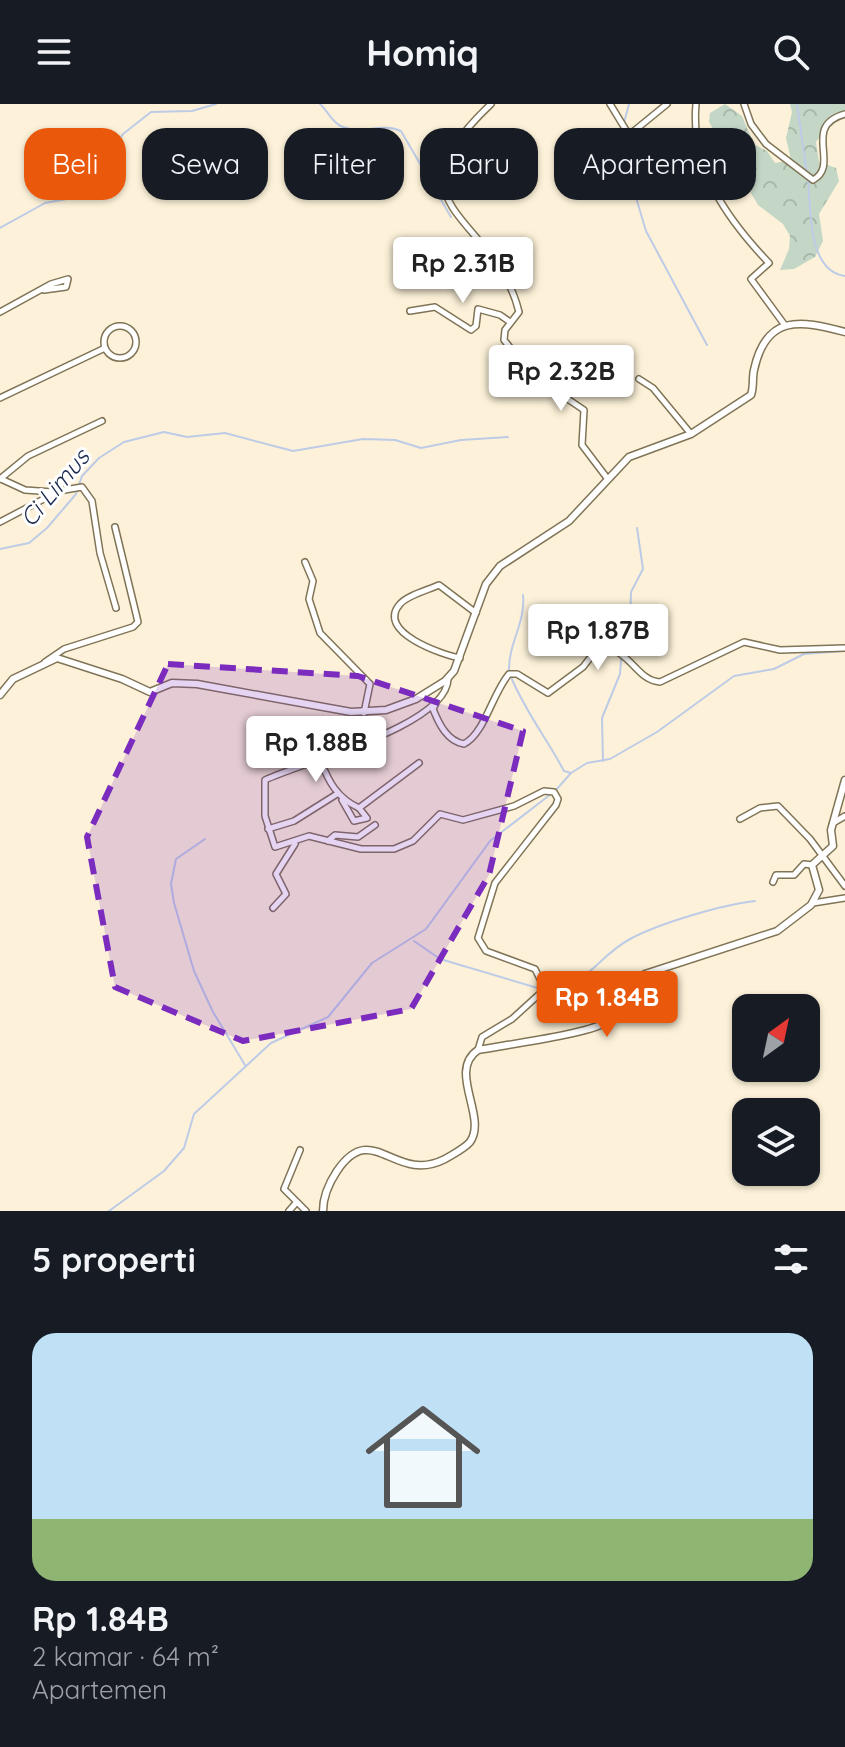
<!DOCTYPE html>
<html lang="id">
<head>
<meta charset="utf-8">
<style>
  :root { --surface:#171b24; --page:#20242c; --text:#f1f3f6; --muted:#9ea1a6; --line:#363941; --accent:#ea580c }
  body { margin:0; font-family:Quicksand,sans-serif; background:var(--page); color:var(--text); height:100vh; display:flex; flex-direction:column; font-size:30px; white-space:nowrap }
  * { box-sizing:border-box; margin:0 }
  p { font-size:26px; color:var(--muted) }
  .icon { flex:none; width:44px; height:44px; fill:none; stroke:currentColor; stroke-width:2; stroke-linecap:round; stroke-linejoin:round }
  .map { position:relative; height:1107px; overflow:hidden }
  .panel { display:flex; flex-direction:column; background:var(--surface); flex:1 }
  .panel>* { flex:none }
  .banner { position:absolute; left:24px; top:24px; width:798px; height:72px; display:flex; gap:16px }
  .needle { width:52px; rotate:33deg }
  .tools { position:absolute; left:732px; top:890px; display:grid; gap:16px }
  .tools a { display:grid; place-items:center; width:88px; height:88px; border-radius:16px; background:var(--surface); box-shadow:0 2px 6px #0004; font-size:40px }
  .price { position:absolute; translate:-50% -68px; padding:0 18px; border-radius:8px; background:#fff; color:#222; font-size:26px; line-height:52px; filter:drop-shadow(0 2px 4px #0008) }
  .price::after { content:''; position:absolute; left:50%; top:48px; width:24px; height:18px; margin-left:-12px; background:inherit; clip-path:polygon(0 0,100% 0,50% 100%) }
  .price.on { background:var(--accent); color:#fff }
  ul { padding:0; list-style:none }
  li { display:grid; align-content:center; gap:16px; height:424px; padding:0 32px }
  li+li { border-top:2px solid var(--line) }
  li span { display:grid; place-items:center; height:248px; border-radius:24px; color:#555 }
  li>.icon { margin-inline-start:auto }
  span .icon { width:144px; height:144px; fill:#fffc; stroke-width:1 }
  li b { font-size:34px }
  h2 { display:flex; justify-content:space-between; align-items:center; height:96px; padding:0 32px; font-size:34px }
  .pill { padding:0 28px; border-radius:24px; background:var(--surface); box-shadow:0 2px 6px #0004; font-size:28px; line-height:72px }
  .pill.on { background:var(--accent); color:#fff }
  header { display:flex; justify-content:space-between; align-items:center; height:104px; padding:0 32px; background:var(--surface); font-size:36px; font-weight:800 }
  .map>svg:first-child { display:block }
  .forest { fill:url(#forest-crowns) }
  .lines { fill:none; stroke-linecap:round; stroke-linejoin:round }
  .stream { stroke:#bdcbe7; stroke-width:2 }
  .minor-casing { stroke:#807457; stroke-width:8 }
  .tertiary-casing { stroke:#807457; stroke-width:9 }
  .minor { stroke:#fff; stroke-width:5 }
  .tertiary { stroke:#fff; stroke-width:6 }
  .marked { fill:#7b2cbf; fill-opacity:0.2; stroke:#7b2cbf; stroke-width:6; stroke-dasharray:16 10; stroke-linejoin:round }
  .labels { text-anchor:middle; stroke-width:6; stroke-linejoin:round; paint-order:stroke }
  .water-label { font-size:24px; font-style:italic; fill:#18284e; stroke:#fff }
</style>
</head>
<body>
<header><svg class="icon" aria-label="menu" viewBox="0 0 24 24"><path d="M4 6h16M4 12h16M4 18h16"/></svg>Homiq<svg class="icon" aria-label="search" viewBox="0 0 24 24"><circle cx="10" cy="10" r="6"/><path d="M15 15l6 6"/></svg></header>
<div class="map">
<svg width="845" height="1107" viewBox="0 0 845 1107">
  <defs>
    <pattern id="forest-crowns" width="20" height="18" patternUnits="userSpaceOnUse" patternTransform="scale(2)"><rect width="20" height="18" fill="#c4d7c7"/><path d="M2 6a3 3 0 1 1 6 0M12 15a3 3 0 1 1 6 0" fill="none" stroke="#a8b8a9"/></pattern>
  </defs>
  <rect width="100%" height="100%" fill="#fdf2d9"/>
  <!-- forest -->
  <polygon class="forest" points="725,0 742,12 754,40 767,47 775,59 791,56 786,34 792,8 790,0 845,0 845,12 832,15 816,38 819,58 836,64 839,77 819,110 823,137 815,153 794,165 780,166 789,145 790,132 783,120 758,101 709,18 710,9"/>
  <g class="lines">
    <!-- stream -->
    <g class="stream">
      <path d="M320 0C328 7 332 19 343 23 363 31 383 18 401 27L451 113"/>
      <polyline points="797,0 807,70"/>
      <polyline points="624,19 629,0"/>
      <polyline points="623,25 635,73 635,90 646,127 707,241"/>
      <path d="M808 76C811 104 807 167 845 172"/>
      <polyline points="0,124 45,99 72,94 87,82 123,30 151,8 192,7 216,0"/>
      <polyline points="0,445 29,439 47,424 76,390 82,372 99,354 124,338 164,328 187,333 225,329 293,347 363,335 395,336 421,344 461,336 508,333"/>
      <path d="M509 567C508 540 526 518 523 491"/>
      <path d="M511 573C525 607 547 635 564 667L571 669"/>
      <polyline points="603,657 602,614 620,570 622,543 630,524 631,488 643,465 637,424"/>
      <polyline points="556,686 571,669 587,659 610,655 657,628 734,572 774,565 804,550 844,547"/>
      <polyline points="205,735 176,755 171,780 174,799 194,867 213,908 245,961"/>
      <polyline points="414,837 440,855 541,885"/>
      <path d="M548 887C589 881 597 853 630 835 660 819 721 801 755 797"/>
      <polyline points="109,1107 164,1067 184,1044 194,1010 271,939 328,913 372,859 426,825 490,737 551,690"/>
    </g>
    <!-- minor casing -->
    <g class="minor-casing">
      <g id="minor">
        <path d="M491 0C380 105 495 109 519 208L505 226 504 236 532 271 584 306 582 341 607 374"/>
        <polyline points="610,0 629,31 667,0"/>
        <path d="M696 0C690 64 728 116 769 159L751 175 784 220"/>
        <path d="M744 0 751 20 766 40 813 76C841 61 801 22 845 10"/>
        <path d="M435 179 433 174C451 162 472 165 491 150"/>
        <polyline points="410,207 435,203 471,226 476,222 478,205 500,211 510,218"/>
        <polyline points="0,208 51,180 68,175 66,183 44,186"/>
        <circle cx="120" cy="238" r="16"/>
        <polyline points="639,275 653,284 691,330"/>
        <polyline points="0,294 105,244"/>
        <polyline points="0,375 28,352 102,317"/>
        <polyline points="1,375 25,386 53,388"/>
        <polyline points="0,418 59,387 82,383 92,397 100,449 116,504"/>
        <polyline points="305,458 313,477 309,495 320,529 370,580 364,609"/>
        <path d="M460 554C443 551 375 528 400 500 408 491 428 486 439 481L476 509"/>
        <polyline points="45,558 64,545 133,523 138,518 115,423"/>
        <path d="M448 575C447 622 302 658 265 676V712L275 743 309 732 361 745H394L413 737 440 710 463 716 514 702 544 687 554 688 558 695 556 701 495 779 478 834 486 847 535 865 545 885 512 915 482 933 478 946"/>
        <path d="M436 599 433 605C439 620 447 637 464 640 485 629 492 590 509 570H517L548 589 583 563 600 541C633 548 636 576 660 578L744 538 780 546 845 544"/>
        <path d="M320 655C328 677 337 694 359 704L419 659"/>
        <polyline points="342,696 354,717 367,714 359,704"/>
        <polyline points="740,715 760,704 778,702 810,735 845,782"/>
        <polyline points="833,719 845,712"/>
        <polyline points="268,725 294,717 337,690"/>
        <polyline points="328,737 335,731 358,733 375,721"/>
        <polyline points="773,778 776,771 794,771 804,760 812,761"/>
        <polyline points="813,799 845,794"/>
        <polyline points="273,804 286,790 276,770 295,740"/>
        <polyline points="300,1046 284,1085 306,1107"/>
        <polyline points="289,1107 296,1099"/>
      </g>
    </g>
    <!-- tertiary casing -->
    <g class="tertiary-casing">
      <g id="tertiary">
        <path d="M0 591 13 575 57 554 122 575 150 588 172 579 197 580 351 608 386 606 416 595 445 577 454 567 486 480 500 462 569 417 629 353 691 330 751 291C754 283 752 275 754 266 766 210 800 216 845 228"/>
        <path d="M323 1107C323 1092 329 1079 337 1067 373 1014 394 1081 445 1055 453 1050 464 1045 470 1038 488 1013 447 967 478 946 504 941 589 930 606 918 624 904 628 882 645 870L777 827 811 801 819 786 812 761 833 742 831 726 845 676"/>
      </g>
    </g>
    <!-- minor -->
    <use href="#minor" class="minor"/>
    <!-- tertiary -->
    <use href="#tertiary" class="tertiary"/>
  </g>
  <!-- marked area -->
  <path class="marked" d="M168 560 358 572 523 627 489 771 411 905 243 937 115 883 87 733Z"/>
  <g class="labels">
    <!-- water labels -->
    <g class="water-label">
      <text transform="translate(55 384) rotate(-50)" y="8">Ci Limus</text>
    </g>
  </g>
</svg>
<div class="tools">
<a><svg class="needle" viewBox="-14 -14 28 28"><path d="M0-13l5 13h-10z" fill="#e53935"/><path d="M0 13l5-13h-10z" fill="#9ea1a6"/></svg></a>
<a><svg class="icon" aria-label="layers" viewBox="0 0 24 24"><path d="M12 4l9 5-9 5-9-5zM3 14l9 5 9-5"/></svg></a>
</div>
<b class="price" style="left:463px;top:201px">Rp 2.31B</b>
<b class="price" style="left:561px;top:309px">Rp 2.32B</b>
<b class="price" style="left:598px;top:568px">Rp 1.87B</b>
<b class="price" style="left:316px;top:680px">Rp 1.88B</b>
<b class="price on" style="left:607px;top:935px">Rp 1.84B</b>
<div class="banner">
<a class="pill on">Beli</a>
<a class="pill">Sewa</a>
<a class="pill">Filter</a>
<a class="pill">Baru</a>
<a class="pill">Apartemen</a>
</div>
</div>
<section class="panel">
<h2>5 properti<svg class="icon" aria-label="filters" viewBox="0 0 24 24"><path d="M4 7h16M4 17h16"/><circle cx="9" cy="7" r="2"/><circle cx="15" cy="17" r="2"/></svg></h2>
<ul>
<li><span style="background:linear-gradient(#bfe0f5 75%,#8fb573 0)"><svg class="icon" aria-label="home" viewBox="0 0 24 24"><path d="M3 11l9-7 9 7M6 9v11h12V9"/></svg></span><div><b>Rp 1.84B</b><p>2 kamar · 64 m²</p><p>Apartemen</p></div></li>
</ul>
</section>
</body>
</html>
